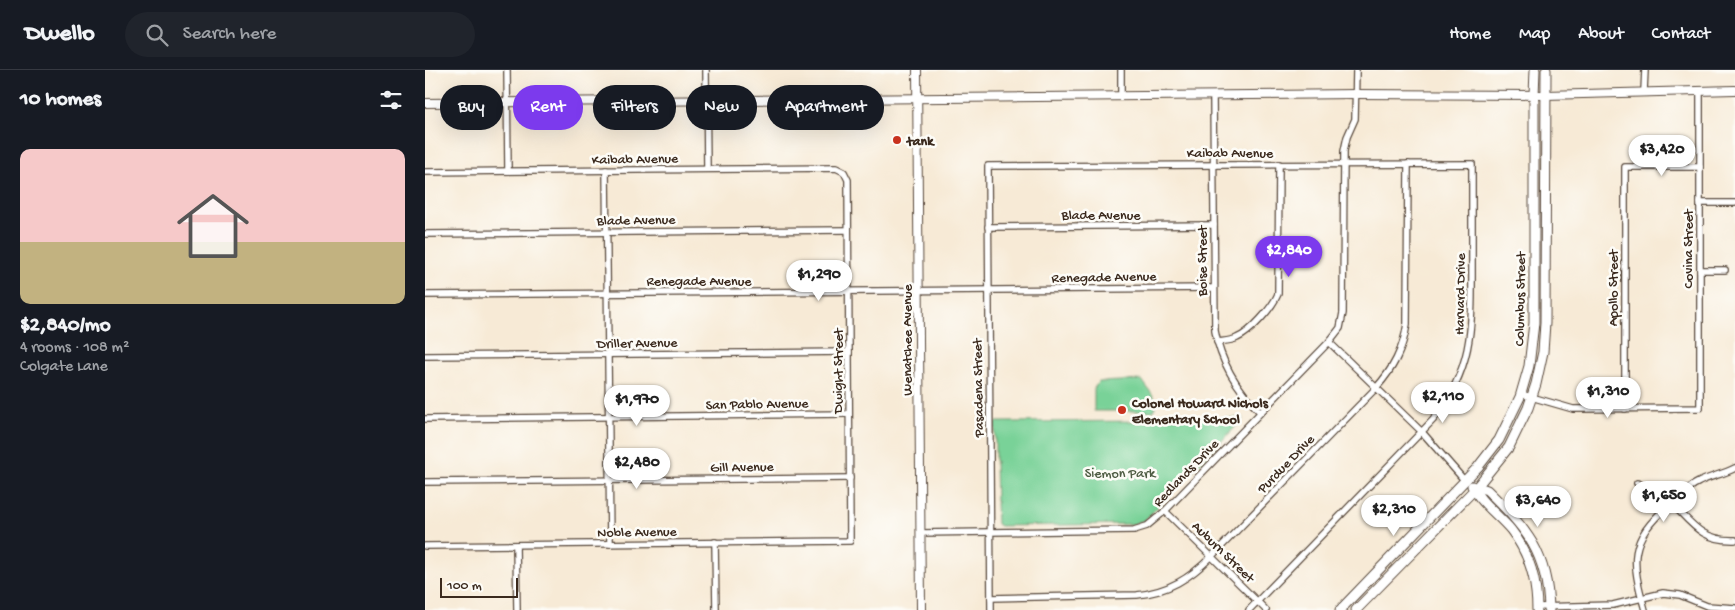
<!DOCTYPE html>
<html lang="en">
<head>
<meta charset="utf-8">
<style>
  :root { --surface:#171b24; --page:#20242c; --text:#f1f3f6; --muted:#9ea1a6; --line:#363941; --accent:#7c3aed }
  body { margin:0; font-family:"Gochi Hand",sans-serif; background:var(--page); color:var(--text); height:100vh; display:flex; flex-direction:column; font-size:19px; white-space:nowrap }
  * { box-sizing:border-box; margin:0 }
  p { font-size:16px; color:var(--muted) }
  .icon { flex:none; width:28px; height:28px; fill:none; stroke:currentColor; stroke-width:2; stroke-linecap:round; stroke-linejoin:round }
  .map { position:relative; flex:1; overflow:hidden }
  .drawer { display:flex; flex-direction:column; background:var(--surface); width:425px }
  .drawer>* { flex:none }
  .banner { position:absolute; left:15px; top:15px; width:475px; height:45px; display:flex; gap:10px }
  .scale { position:absolute; left:15px; bottom:12px; width:78px; box-sizing:border-box; padding-left:5px; border:2px solid #3b2a1e; border-top:0; font-size:14px; line-height:18px; white-space:nowrap; color:#3b2a1e; -webkit-text-stroke:4px #fdfcf7; paint-order:stroke }
  .price { position:absolute; translate:-50% -42px; padding:0 11px; border-radius:18px; background:#fff; color:#222; font-size:16px; line-height:32px; filter:drop-shadow(0 1px 2px #0008) }
  .price::after { content:''; position:absolute; left:50%; top:30px; width:15px; height:11px; margin-left:-8px; background:inherit; clip-path:polygon(0 0,100% 0,50% 100%) }
  .price.active { background:var(--accent); color:#fff }
  ul { padding:0; list-style:none }
  li { display:grid; align-content:center; gap:10px; height:265px; padding:0 20px }
  li span { display:grid; place-items:center; height:155px; border-radius:10px; color:#555 }
  li>.icon { margin-inline-start:auto }
  span .icon { width:90px; height:90px; fill:#fffc; stroke-width:1 }
  li b { font-size:21px }
  h2 { display:flex; justify-content:space-between; align-items:center; height:60px; padding:0 20px; font-size:21px }
  .pill { padding:0 18px; border-radius:22px; background:var(--surface); box-shadow:0 5px 20px #0002; font-size:18px; line-height:45px }
  .pill.active { background:var(--accent); color:#fff }
  header { display:flex; align-items:center; gap:30px; box-sizing:border-box; height:70px; padding:0 25px; background:var(--surface); border-bottom:1px solid var(--line) }
  header strong { font-size:24px }
  nav { display:flex; gap:28px; margin-inline-start:auto; font-size:18px }
  .search { width:350px; height:45px; background:var(--page); display:flex; align-items:center; gap:12px; box-sizing:border-box; padding:0 18px; border-radius:28px; color:var(--muted); font-size:19px }
  main { display:flex; flex:1; min-height:0 }
  .map>svg:first-child { display:block }
  .green { fill:#79d298; stroke:#5a7e5b }
  .lines { fill:none; stroke-linecap:round; stroke-linejoin:round }
  .minor-casing { stroke:#57473a; stroke-width:8 }
  .tertiary-casing { stroke:#57473a; stroke-width:10 }
  .secondary-casing { stroke:#57473a; stroke-width:11 }
  .minor { stroke:#fff; stroke-width:5.5 }
  .tertiary { stroke:#fff; stroke-width:8 }
  .secondary { stroke:#fff; stroke-width:9 }
  .poi-dot { fill:#c8321e; stroke:#fdfcf7; stroke-width:2 }
  .labels { text-anchor:middle; stroke-width:5; stroke-linejoin:round; paint-order:stroke }
  .poi-label { font-size:14px; font-weight:bold; fill:#3b2a1e; stroke:#fdfcf7; text-anchor:start }
  .street-label { font-size:14px; fill:#3b2a1e; stroke:#fdfcf7 }
  .park-label { font-size:14px; fill:#4e5c43; stroke:#fdfcf7 }
</style>
</head>
<body>
<header>
<strong>Dwello</strong>
<div class="search"><svg class="icon" aria-label="search" viewBox="0 0 24 24"><circle cx="10" cy="10" r="6"/><path d="M15 15l6 6"/></svg>Search here</div>
<nav><a>Home</a><a>Map</a><a>About</a><a>Contact</a></nav>
</header>
<main>
<section class="drawer">
<h2>10 homes<svg class="icon" aria-label="filters" viewBox="0 0 24 24"><path d="M4 7h16M4 17h16"/><circle cx="9" cy="7" r="2"/><circle cx="15" cy="17" r="2"/></svg></h2>
<ul>
<li><span style="background:linear-gradient(#f6c9c9 60%,#c2b280 0)"><svg class="icon" aria-label="home" viewBox="0 0 24 24"><path d="M3 11l9-7 9 7M6 9v11h12V9"/></svg></span><div><b>$2,840/mo</b><p>4 rooms · 108 m²</p><p>Colgate Lane</p></div></li>
</ul>
</section>
<div class="map">
<svg width="1310" height="540" viewBox="0 0 1310 540">
  <rect width="100%" height="100%" fill="#fdfcf7"/>
  <filter id="ink" filterUnits="userSpaceOnUse"><feTurbulence type="fractalNoise" baseFrequency=".02" numOctaves="2"/><feDisplacementMap in="SourceGraphic" scale="10" xChannelSelector="R" yChannelSelector="G"/><feConvolveMatrix kernelMatrix="1 2 1 2 8 2 1 2 1" color-interpolation-filters="sRGB"/></filter>
  <filter id="wash" filterUnits="userSpaceOnUse"><feTurbulence type="fractalNoise" baseFrequency=".0096" numOctaves="4" result="noise"/><feDisplacementMap in="SourceGraphic" scale="20" xChannelSelector="R" yChannelSelector="G"/><feGaussianBlur stdDeviation="1.12" result="paint"/><feColorMatrix in="noise" values="0 0 0 0 0 0 0 0 0 0 0 0 0 0 0 0 0 1.4 0 .05"/><feComposite in="paint" operator="in"/></filter>
  <g filter="url(#wash)">
    <rect width="100%" height="100%" fill="#f7ead6"/>
    <!-- green -->
    <g class="green">
      <polygon points="717,310 732,331 729,341 669,341 669,318 674,312"/>
      <polygon points="724,348 819,348 720,450 708,454 575,456 572,454 571,433 573,432 571,432 570,393 572,392 570,391 570,354 572,352 724,351"/>
    </g>
  </g>
  <g filter="url(#ink)">
    <g class="lines">
      <!-- minor casing -->
      <g class="minor-casing">
        <g id="minor">
          <polyline points="82,0 83,101"/>
          <polyline points="281,0 282,99"/>
          <polyline points="1219,21 1220,0"/>
          <path d="M788 25 790 261C796 294 812 319 835 342"/>
          <polyline points="696,26 696,0"/>
          <polyline points="181,100 185,474"/>
          <polyline points="0,102 411,98 419,102 423,110 425,471 0,476"/>
          <polyline points="1275,133 1310,133"/>
          <polyline points="563,157 789,155"/>
          <polyline points="0,164 423,160"/>
          <polyline points="1275,200 1300,200"/>
          <polyline points="0,225 789,218"/>
          <path d="M792 272C799 271 806 271 812 268 826 262 847 238 853 224L854 94"/>
          <polyline points="904,272 997,362 1040,411"/>
          <polyline points="0,286 424,282"/>
          <polyline points="1096,324 1148,339 1275,338 1275,21"/>
          <polyline points="1200,339 1200,97 1275,97"/>
          <polyline points="0,349 424,344"/>
          <polyline points="0,412 425,408"/>
          <path d="M1212 413C1223 417 1234 421 1243 430 1266 451 1274 471 1310 470"/>
          <polyline points="740,441 841,540"/>
          <polyline points="495,463 709,460 722,456 740,441 904,272 915,258 918,243 919,81 922,67 930,49 931,0"/>
          <polyline points="290,472 291,540"/>
          <polyline points="91,475 92,540"/>
          <path d="M566 528 712 525C743 522 765 508 786 487L951 318C968 299 978 280 982 254L983 94"/>
          <polyline points="1112,537 1188,535 1238,523 1255,525 1282,536 1310,538"/>
          <path d="M566 540 563 96 1047 94C1047 127 1047 161 1047 194 1047 257 1049 297 1008 350L824 540"/>
          <path d="M1220 540C1206 490 1203 471 1244 435 1254 427 1263 417 1274 412 1286 406 1299 404 1310 398"/>
        </g>
      </g>
      <!-- tertiary casing -->
      <g class="tertiary-casing">
        <g id="tertiary">
          <polyline points="492,0 496,540"/>
          <polyline points="0,33 931,24 1120,25 1310,20"/>
        </g>
      </g>
      <!-- secondary casing -->
      <g class="secondary-casing">
        <g id="secondary">
          <path d="M1047 416C1051 420 1052 425 1056 429 1065 440 1077 449 1086 460 1104 483 1112 511 1112 540"/>
          <path d="M1050 419 1056 418 1062 420C1101 458 1123 483 1124 540"/>
          <polyline points="915,540 1053,397 1074,370 1095,327 1104,296 1109,253 1109,25 1110,0"/>
          <polyline points="931,540 1050,419 1084,377 1103,338 1111,314 1118,282 1120,253 1121,0"/>
        </g>
      </g>
      <!-- minor -->
      <use href="#minor" class="minor"/>
      <!-- tertiary -->
      <use href="#tertiary" class="tertiary"/>
      <!-- secondary -->
      <use href="#secondary" class="secondary"/>
    </g>
  </g>
  <!-- markers -->
  <g class="poi-dot">
    <circle cx="472" cy="70" r="5"/>
    <circle cx="697" cy="340" r="5"/>
  </g>
  <g class="labels">
    <!-- poi labels -->
    <g class="poi-label">
      <text x="482" y="75">tank</text>
      <text x="707" y="337">Colonel Howard Nichols<tspan x="707" dy="16">Elementary School</tspan></text>
    </g>
    <!-- street labels -->
    <g class="street-label">
      <text x="805" y="87">Kaibab Avenue</text>
      <text transform="translate(210 88) rotate(-1)" y="5">Kaibab Avenue</text>
      <text x="676" y="149">Blade Avenue</text>
      <text transform="translate(211 149) rotate(-1)" y="5">Blade Avenue</text>
      <text transform="translate(1262 179) rotate(-90)" y="5">Covina Street</text>
      <text transform="translate(776 191) rotate(-90)" y="5">Boise Street</text>
      <text transform="translate(679 206) rotate(-1)" y="5">Renegade Avenue</text>
      <text x="274" y="215">Renegade Avenue</text>
      <text transform="translate(1187 218) rotate(-90)" y="5">Apollo Street</text>
      <text transform="translate(1034 224) rotate(-89)" y="5">Harvard Drive</text>
      <text transform="translate(1094 229) rotate(-89)" y="5">Columbus Street</text>
      <text transform="translate(481 270) rotate(-90)" y="5">Wenatchee Avenue</text>
      <text transform="translate(212 272) rotate(-1)" y="5">Driller Avenue</text>
      <text transform="translate(412 301) rotate(-90)" y="5">Dwight Street</text>
      <text transform="translate(552 318) rotate(-91)" y="5">Pasadena Street</text>
      <text transform="translate(332 333) rotate(-1)" y="5">San Pablo Avenue</text>
      <text transform="translate(860 393) rotate(-46)" y="5">Purdue Drive</text>
      <text transform="translate(317 396) rotate(-1)" y="5">Gill Avenue</text>
      <text transform="translate(760 402) rotate(-46)" y="5">Redlands Drive</text>
      <text transform="translate(212 461) rotate(-1)" y="5">Noble Avenue</text>
      <text transform="translate(799 481) rotate(44)" y="5">Auburn Street</text>
    </g>
    <!-- park labels -->
    <g class="park-label">
      <text x="695" y="407">Siemon Park</text>
    </g>
  </g>
</svg>
<div class="scale">100 m</div>
<b class="price" style="left:1237px;top:107px">$3,420</b>
<b class="price active" style="left:864px;top:208px">$2,840</b>
<b class="price" style="left:394px;top:232px">$1,290</b>
<b class="price" style="left:1183px;top:349px">$1,310</b>
<b class="price" style="left:1018px;top:354px">$2,110</b>
<b class="price" style="left:212px;top:357px">$1,970</b>
<b class="price" style="left:212px;top:420px">$2,480</b>
<b class="price" style="left:1239px;top:453px">$1,650</b>
<b class="price" style="left:1113px;top:458px">$3,640</b>
<b class="price" style="left:969px;top:467px">$2,310</b>
<div class="banner">
<a class="pill">Buy</a>
<a class="pill active">Rent</a>
<a class="pill">Filters</a>
<a class="pill">New</a>
<a class="pill">Apartment</a>
</div>
</div>
</main>
</body>
</html>
